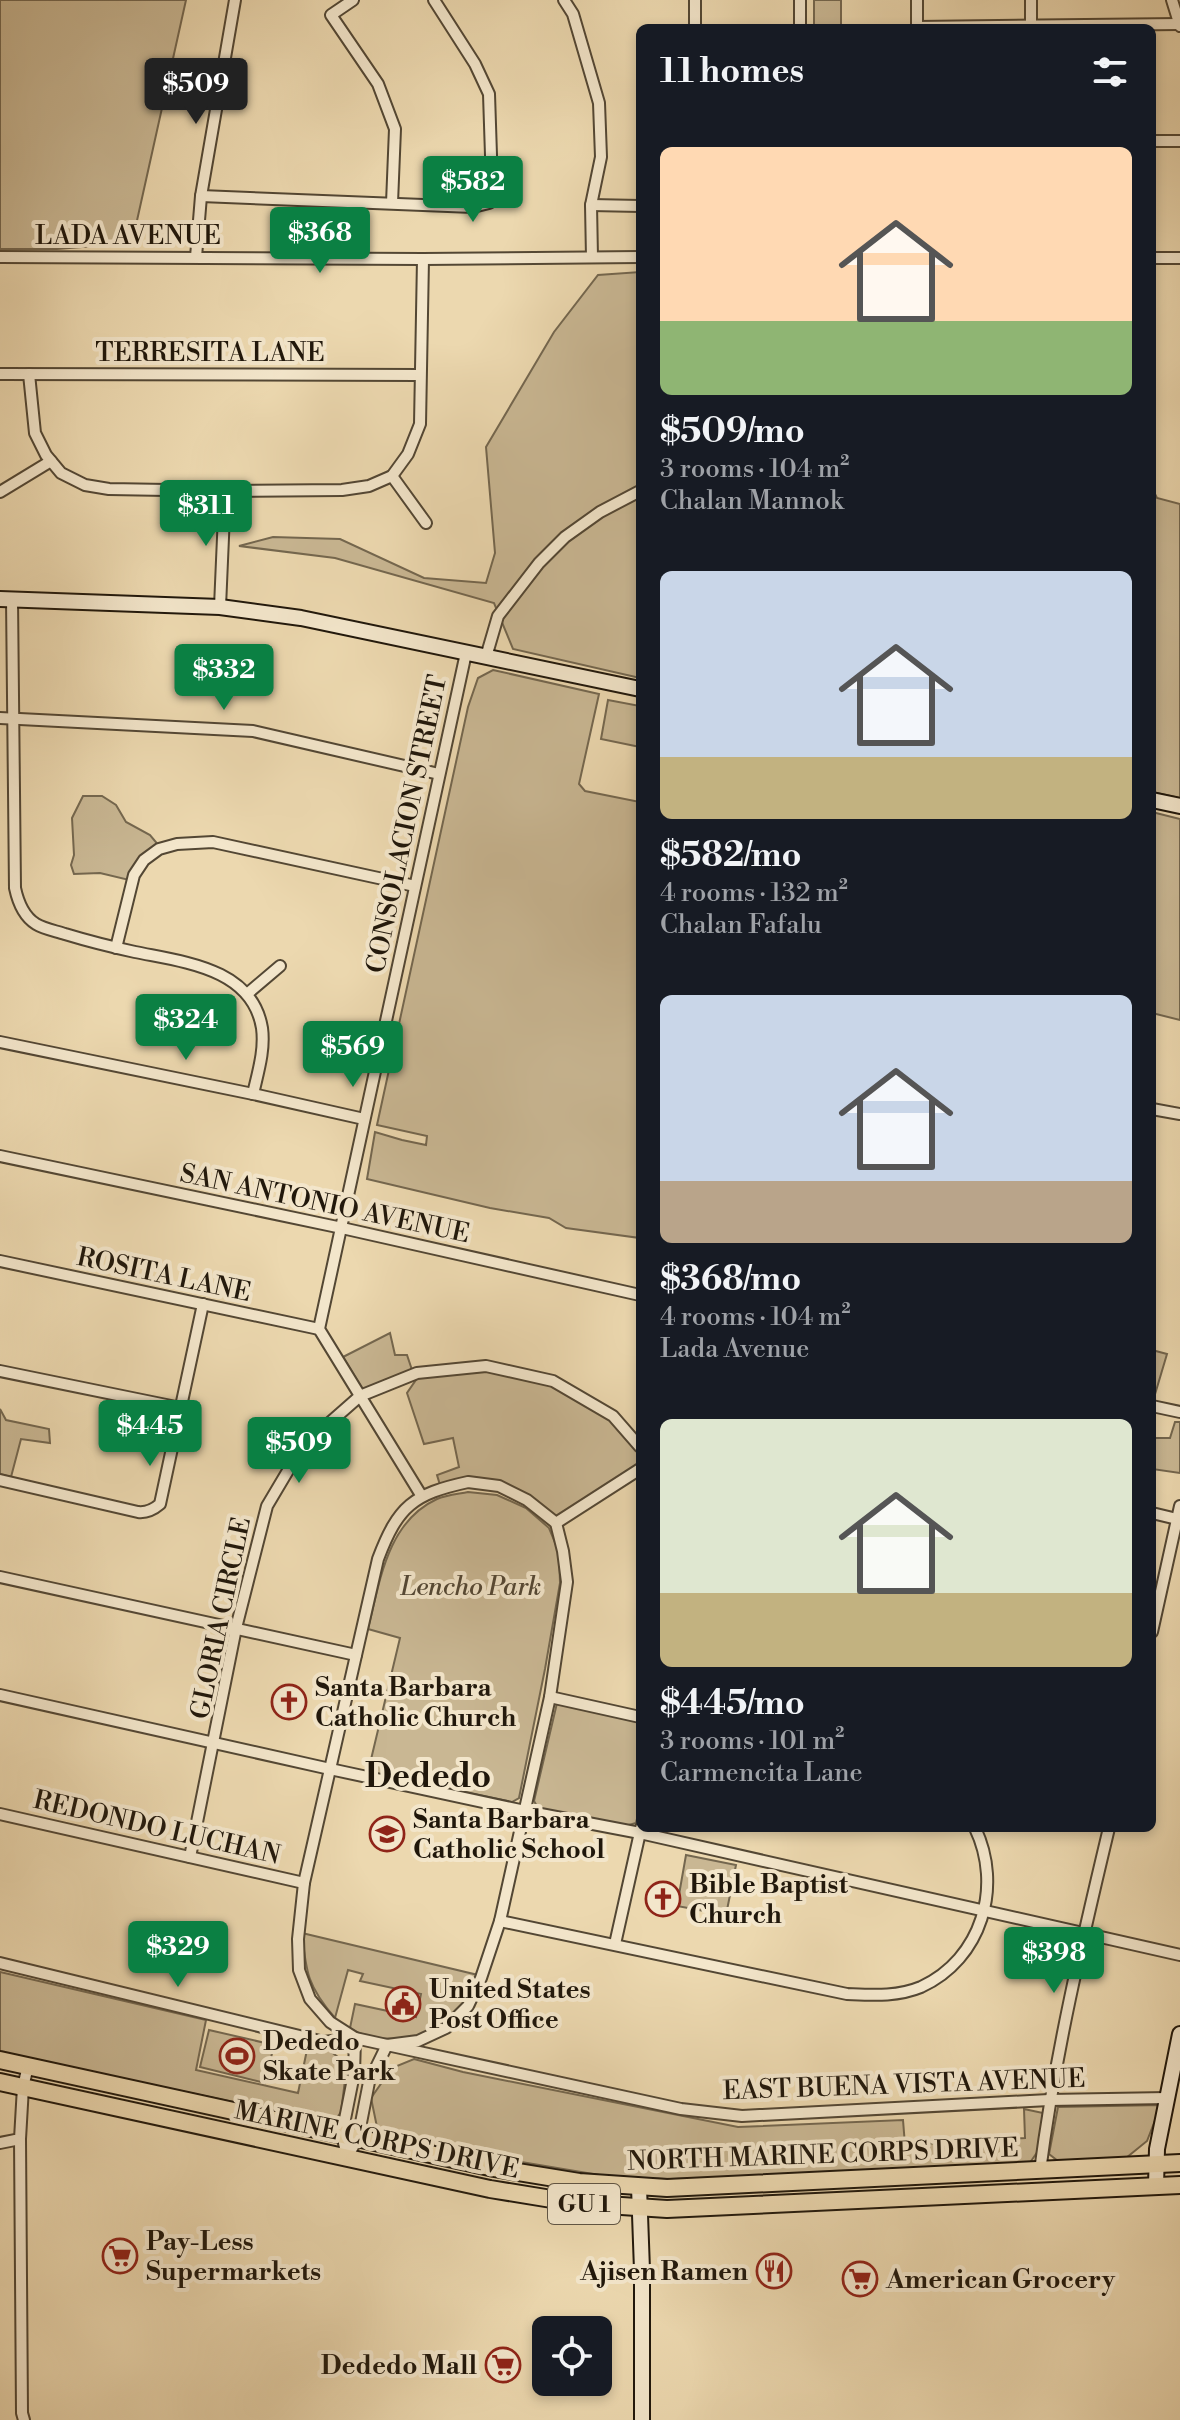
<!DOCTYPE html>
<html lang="en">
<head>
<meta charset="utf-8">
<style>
  :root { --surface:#171b24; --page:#20242c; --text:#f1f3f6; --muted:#9ea1a6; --accent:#0b8043 }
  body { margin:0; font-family:"Libre Bodoni",serif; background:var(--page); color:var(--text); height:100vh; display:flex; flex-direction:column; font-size:30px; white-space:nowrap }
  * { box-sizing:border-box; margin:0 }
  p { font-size:26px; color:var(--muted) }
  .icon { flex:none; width:44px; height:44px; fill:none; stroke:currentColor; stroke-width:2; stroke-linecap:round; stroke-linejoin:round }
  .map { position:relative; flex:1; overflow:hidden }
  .panel { position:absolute; left:636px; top:24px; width:520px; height:1808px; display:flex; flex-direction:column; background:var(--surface); border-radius:12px; box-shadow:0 4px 12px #0003 }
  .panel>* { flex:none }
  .controls { position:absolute; left:532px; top:2316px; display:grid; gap:16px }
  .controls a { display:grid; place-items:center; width:80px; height:80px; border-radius:12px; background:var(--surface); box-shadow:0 4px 12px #0003; font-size:40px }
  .price { position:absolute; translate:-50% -68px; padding:0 18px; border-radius:8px; background:var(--accent); color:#fff; font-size:26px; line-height:52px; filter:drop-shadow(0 2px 4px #0008) }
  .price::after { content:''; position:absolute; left:50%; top:48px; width:24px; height:18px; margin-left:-12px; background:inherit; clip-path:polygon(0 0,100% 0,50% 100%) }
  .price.active { background:#222; color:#fff }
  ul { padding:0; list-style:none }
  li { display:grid; align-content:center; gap:16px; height:424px; padding:0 24px }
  li span { display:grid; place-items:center; height:248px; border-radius:12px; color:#555 }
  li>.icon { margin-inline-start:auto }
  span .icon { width:144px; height:144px; fill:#fffc; stroke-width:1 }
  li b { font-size:34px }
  h2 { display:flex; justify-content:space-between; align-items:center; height:96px; padding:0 24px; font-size:34px }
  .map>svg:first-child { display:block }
  .green { fill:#c9b793; stroke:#74674f; stroke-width:2 }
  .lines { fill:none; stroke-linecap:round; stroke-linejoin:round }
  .street-casing { stroke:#534734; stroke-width:14 }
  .secondary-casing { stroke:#20170b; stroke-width:18 }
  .primary-casing { stroke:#20170b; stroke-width:20 }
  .street { stroke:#f3e6cb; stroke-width:10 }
  .secondary { stroke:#f3e6cb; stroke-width:14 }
  .primary { stroke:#ecd8af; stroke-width:16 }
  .labels { text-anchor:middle; stroke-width:8; stroke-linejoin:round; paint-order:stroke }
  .shield { fill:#f3e6cb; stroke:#5f5545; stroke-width:2 }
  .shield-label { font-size:24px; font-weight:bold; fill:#20170b }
  .street-label { font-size:26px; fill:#20170b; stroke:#f3e6cb }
  .park-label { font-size:26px; font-style:italic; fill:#534734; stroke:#f3e6cb }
  .poi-label { font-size:26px; font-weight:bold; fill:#20170b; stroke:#f3e6cb; text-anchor:start }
  .district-label { font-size:34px; font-weight:bold; fill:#20170b; stroke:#f3e6cb }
</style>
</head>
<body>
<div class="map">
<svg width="1180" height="2420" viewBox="0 0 1180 2420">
  <rect width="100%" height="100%" fill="#ecd8af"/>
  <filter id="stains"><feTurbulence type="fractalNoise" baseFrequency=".0025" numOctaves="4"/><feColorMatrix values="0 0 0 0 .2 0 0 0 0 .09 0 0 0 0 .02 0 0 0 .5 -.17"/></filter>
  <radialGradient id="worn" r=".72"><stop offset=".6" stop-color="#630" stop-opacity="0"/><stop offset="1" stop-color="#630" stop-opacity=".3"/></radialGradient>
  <!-- green -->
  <g class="green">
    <polygon points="0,0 186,0 132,243 57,249 0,249"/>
    <rect x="814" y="0" width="27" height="28"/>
    <polygon points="640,272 640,678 513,649 494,603 335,558 239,546 273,537 340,539 424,578 486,583 495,553 486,447 554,332 598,275"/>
    <polygon points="1152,488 1157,498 1180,504 1180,798 1152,792"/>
    <polygon points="493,670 599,694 579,784 585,791 640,802 640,1238 566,1228 549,1218 490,1208 367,1179 375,1132 402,1140 426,1145 427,1136 377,1125 468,707 478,678"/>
    <polygon points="608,700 640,706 640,747 601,739"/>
    <polygon points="83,796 102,796 116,805 126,822 150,835 160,847 129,880 100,873 74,874 71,865 74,855 72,818"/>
    <polygon points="1152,812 1180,819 1180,1020 1152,1013"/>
    <polygon points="390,1333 395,1355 407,1355 412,1370 363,1390 343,1357"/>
    <polygon points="1152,1350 1167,1354 1153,1401 1152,1401"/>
    <polygon points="486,1369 552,1384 611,1418 640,1453 640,1467 555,1520 500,1483 440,1485 437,1475 459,1467 453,1438 424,1444 407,1393 418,1377"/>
    <polygon points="0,1409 6,1420 49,1429 50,1443 21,1439 11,1477 0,1474"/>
    <polygon points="1175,1422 1180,1422 1180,1473 1152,1469 1152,1438 1170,1438"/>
    <path d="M468 1492 497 1495 526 1508 549 1528 559 1552 560 1583 545 1669 519 1798 512 1802 368 1772 400 1638 368 1629C380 1581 387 1522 437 1499 446 1495 458 1494 468 1492Z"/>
    <polygon points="557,1703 640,1722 640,1806 636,1823 625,1826 538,1808 534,1801"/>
    <polygon points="686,1855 736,1865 726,1915 677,1906"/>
    <path d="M302 1933 478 1975C469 1993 462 2010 446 2023 424 2042 374 2044 350 2028L355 2004 416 2017 421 1994 360 1981 363 1974 348 1970 335 2018C308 1987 306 1973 302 1933Z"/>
    <polygon points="0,1972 206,2020 196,2070 298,2093 308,2045 326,2048 347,2064 341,2112 333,2123 0,2053"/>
    <polygon points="209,2030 274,2045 265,2083 200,2067"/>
    <polygon points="414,2059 463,2072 738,2127 903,2120 905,2145 1025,2138 1024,2109 1043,2113 1038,2151 1029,2164 794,2176 670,2179 611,2177 390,2140 377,2127 371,2098 392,2068"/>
    <polygon points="1161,2105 1147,2141 1126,2158 1058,2161 1049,2154 1058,2107"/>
  </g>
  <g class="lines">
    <!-- street casing -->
    <g class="street-casing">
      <g id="street">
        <polyline points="353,0 331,15 378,84 395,129 392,203"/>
        <polyline points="564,0 573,14 599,103 601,157 591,205 592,257"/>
        <polyline points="695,0 695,28"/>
        <polyline points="800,0 800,28"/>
        <polyline points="917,0 917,28"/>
        <polyline points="1031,0 1031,27"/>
        <polyline points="1172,0 1180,26"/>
        <polyline points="917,27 1179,24"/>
        <polyline points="1152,141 1180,141"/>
        <polyline points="201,196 473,207 489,203 492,186 489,94 475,64 434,0"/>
        <polyline points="591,205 640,206"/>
        <polyline points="0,257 423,259 640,257"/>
        <polyline points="196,257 201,196 235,0"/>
        <polyline points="1152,258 1180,258"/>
        <polyline points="0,374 420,375"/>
        <polyline points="29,374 35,433 46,455 61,473 85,485 109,489 225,491 342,490 369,486 392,476 408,454 420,424 423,259"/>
        <polyline points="392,476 426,523"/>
        <polyline points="0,492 51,461"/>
        <path d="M12 599 15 888C18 902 23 916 36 924 44 929 56 931 65 934 88 941 112 947 135 952 183 962 252 968 262 1028 265 1050 258 1072 253 1094"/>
        <polyline points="220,607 225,491"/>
        <polyline points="486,657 498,616 539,563 565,537 600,512 640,491"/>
        <polyline points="0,718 253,731 439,774"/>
        <polyline points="116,948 134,875 144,860 159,849 177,844 213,842 415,886"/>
        <polyline points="247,994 280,966"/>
        <polyline points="0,1042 253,1094 364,1119"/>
        <polyline points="1152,1109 1180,1114"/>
        <polyline points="0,1156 342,1228 640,1295"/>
        <polyline points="0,1261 319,1329"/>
        <polyline points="0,1371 181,1408"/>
        <polyline points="1152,1406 1180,1412"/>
        <path d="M0 1480 138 1512C147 1513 153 1510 160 1504L203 1304"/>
        <path d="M468 1482 499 1486 527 1500 556 1523 563 1551 567 1582 550 1697 500 1921 481 1978 468 2006 446 2028 418 2041 387 2045 355 2038 330 2022 310 1999 299 1970 298 1939 304 1883 378 1559C398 1506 413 1494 468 1482Z"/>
        <polyline points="421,1495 319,1329 466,653"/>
        <polyline points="1152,1513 1177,1519"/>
        <polyline points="556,1523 640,1469"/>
        <polyline points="0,1577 356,1655"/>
        <polyline points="1152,1632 1180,1506"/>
        <polyline points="0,1695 330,1769 525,1811 640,1833 1180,1955"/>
        <polyline points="550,1697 640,1717"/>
        <polyline points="0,1814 304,1883"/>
        <polyline points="190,1857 236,1628 267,1506 302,1447 360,1396 417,1373 486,1366 553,1381 613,1416 640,1447"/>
        <path d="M500 1921 847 1994C872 1995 897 1997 921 1987 982 1959 1003 1886 975 1828"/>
        <polyline points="615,1944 641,1828"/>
        <polyline points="0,1963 324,2042 355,2038 354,2074 342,2134 347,2157"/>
        <polyline points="20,2139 22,2413 24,2420"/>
        <polyline points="0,2143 20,2139 23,2087 28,2066"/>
        <polyline points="347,2157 358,2138 369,2082 387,2045 681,2109 742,2116 1049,2100 1167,2098"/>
        <path d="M1040 2171C1055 2055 1082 1941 1109 1828"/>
      </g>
    </g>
    <!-- secondary casing -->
    <g class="secondary-casing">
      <g id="secondary">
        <polyline points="0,599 220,607 301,618 640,689"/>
        <polyline points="1152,800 1180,806"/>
        <polyline points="1156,2186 1157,2149 1180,2034"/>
        <polyline points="639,2187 642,2270 642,2420"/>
      </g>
    </g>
    <!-- primary casing -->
    <g class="primary-casing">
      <g id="primary">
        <polyline points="0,2060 494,2168 579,2182 667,2188 1180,2163"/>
        <polyline points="0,2082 490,2189 576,2203 667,2209 1180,2185"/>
      </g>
    </g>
    <!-- street -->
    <use href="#street" class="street"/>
    <!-- secondary -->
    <use href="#secondary" class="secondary"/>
    <!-- primary -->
    <use href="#primary" class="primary"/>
  </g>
  <!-- icons -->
  <defs>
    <g id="church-ring" transform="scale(1.8)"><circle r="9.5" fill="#f3e6cb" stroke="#8f2418" stroke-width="1.5"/><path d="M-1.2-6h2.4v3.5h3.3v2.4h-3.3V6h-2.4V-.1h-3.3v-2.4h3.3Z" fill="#8f2418"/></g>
    <g id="school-ring" transform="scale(1.8)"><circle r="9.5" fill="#f3e6cb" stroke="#8f2418" stroke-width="1.5"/><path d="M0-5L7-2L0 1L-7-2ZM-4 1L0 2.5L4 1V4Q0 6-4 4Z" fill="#8f2418"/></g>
    <g id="civic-ring" transform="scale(1.8)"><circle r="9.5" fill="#f3e6cb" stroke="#8f2418" stroke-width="1.5"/><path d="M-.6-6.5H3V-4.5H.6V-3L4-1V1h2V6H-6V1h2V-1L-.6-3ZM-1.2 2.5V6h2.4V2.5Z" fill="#8f2418"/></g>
    <g id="stadium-ring" transform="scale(1.8)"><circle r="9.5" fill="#f3e6cb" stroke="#8f2418" stroke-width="1.5"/><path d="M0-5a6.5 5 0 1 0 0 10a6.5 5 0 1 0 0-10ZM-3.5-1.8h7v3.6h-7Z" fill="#8f2418"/></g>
    <g id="supermarket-ring" transform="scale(1.8)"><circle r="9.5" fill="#f3e6cb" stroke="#8f2418" stroke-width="1.5"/><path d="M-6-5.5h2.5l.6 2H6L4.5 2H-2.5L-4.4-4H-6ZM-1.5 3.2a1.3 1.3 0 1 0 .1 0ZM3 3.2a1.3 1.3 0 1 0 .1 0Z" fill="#8f2418"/></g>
    <g id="restaurant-ring" transform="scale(1.8)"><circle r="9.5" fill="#f3e6cb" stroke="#8f2418" stroke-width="1.5"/><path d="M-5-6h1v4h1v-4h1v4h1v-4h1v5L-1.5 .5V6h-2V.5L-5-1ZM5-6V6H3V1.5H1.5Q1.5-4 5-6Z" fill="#8f2418"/></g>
  </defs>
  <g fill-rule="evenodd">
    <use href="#church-ring" x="289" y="1702"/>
    <use href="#school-ring" x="387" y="1834"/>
    <use href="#church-ring" x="663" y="1899"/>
    <use href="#civic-ring" x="403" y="2004"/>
    <use href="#stadium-ring" x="237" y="2056"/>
    <use href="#supermarket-ring" x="120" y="2256"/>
    <use href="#restaurant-ring" x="774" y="2271"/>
    <use href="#supermarket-ring" x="860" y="2279"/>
    <use href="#supermarket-ring" x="503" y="2365"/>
  </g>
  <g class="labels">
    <!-- shield labels -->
    <rect class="shield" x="548" y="2184" width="72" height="40" rx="6"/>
    <g class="shield-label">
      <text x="584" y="2212">GU 1</text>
    </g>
    <!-- street labels -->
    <g class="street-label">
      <text x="128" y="244">LADA AVENUE</text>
      <text x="210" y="361">TERRESITA LANE</text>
      <text transform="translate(406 824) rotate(-78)" y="9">CONSOLACION STREET</text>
      <text transform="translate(325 1203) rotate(12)" y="9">SAN ANTONIO AVENUE</text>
      <text transform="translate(164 1274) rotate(12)" y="9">ROSITA LANE</text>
      <text transform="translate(220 1618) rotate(-78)" y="9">GLORIA CIRCLE</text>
      <text transform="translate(157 1827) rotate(13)" y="9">REDONDO LUCHAN</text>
      <text transform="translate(904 2084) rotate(-2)" y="9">EAST BUENA VISTA AVENUE</text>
      <text transform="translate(377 2139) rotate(12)" y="9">MARINE CORPS DRIVE</text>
      <text transform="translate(823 2154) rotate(-2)" y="9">NORTH MARINE CORPS DRIVE</text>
    </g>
    <!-- park labels -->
    <g class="park-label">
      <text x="471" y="1595">Lencho Park</text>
    </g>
    <!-- poi labels -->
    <g class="poi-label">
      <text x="315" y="1696">Santa Barbara<tspan x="315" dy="30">Catholic Church</tspan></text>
      <text x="413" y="1828">Santa Barbara<tspan x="413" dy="30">Catholic School</tspan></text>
      <text x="689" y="1893">Bible Baptist<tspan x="689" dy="30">Church</tspan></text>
      <text x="429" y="1998">United States<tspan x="429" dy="30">Post Office</tspan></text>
      <text x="263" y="2050">Dededo<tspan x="263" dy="30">Skate Park</tspan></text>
      <text x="146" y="2250">Pay-Less<tspan x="146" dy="30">Supermarkets</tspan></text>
      <text x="748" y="2280" text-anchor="end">Ajisen Ramen</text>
      <text x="886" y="2288">American Grocery</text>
      <text x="477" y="2374" text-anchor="end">Dededo Mall</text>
    </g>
    <!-- district labels -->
    <g class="district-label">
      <text x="428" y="1787">Dededo</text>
    </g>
  </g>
  <rect width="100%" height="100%" filter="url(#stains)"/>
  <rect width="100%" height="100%" fill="url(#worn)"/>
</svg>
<div class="controls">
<a><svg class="icon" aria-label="locate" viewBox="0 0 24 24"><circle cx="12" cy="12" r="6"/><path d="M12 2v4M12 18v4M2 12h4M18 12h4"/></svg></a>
</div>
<b class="price active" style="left:196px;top:126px">$509</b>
<b class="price" style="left:473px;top:224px">$582</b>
<b class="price" style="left:320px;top:275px">$368</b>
<b class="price" style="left:206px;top:548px">$311</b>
<b class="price" style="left:224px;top:712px">$332</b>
<b class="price" style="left:186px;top:1062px">$324</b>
<b class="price" style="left:353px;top:1089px">$569</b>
<b class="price" style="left:150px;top:1468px">$445</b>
<b class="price" style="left:299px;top:1485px">$509</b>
<b class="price" style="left:178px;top:1989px">$329</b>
<b class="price" style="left:1054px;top:1995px">$398</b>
<section class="panel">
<h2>11 homes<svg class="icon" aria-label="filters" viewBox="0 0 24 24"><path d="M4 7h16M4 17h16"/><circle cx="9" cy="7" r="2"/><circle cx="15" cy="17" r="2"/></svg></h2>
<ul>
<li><span style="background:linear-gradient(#ffd9b3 70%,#8fb573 0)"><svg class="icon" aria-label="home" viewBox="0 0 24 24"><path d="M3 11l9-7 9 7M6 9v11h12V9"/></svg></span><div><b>$509/mo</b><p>3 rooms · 104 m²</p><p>Chalan Mannok</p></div></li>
<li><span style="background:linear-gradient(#c9d6e8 75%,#c2b280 0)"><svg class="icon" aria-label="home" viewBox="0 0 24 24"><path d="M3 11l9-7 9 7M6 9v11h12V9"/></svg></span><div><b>$582/mo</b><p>4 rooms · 132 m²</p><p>Chalan Fafalu</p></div></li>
<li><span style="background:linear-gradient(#c9d6e8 75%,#b9a48a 0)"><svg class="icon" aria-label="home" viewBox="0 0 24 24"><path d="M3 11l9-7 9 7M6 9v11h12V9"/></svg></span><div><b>$368/mo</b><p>4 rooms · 104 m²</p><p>Lada Avenue</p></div></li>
<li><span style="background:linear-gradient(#dfe7d0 70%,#c2b280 0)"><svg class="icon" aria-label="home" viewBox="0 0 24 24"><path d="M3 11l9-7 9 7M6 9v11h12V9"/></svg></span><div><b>$445/mo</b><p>3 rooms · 101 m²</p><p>Carmencita Lane</p></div></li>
</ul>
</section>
</div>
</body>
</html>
